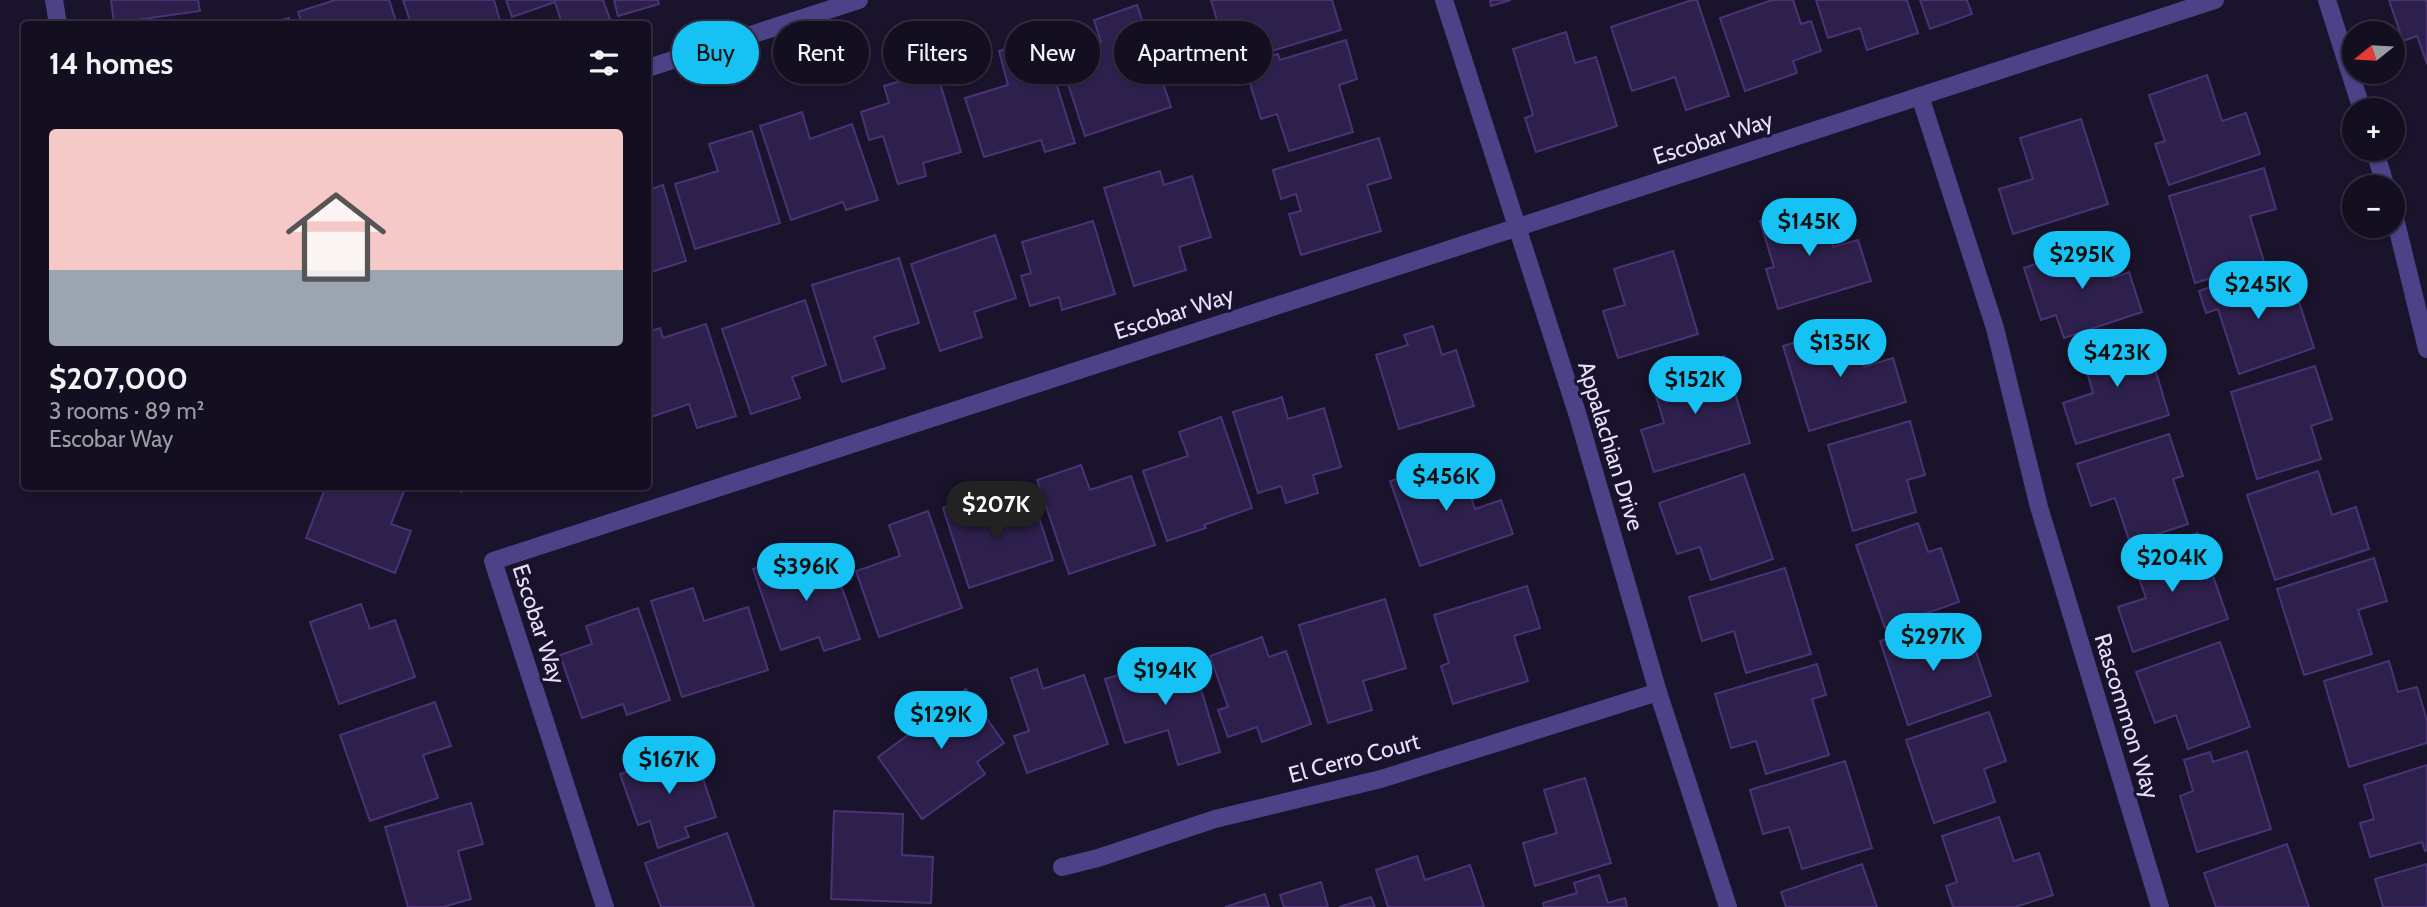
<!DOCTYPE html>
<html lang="en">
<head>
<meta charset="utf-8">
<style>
  :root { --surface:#140e21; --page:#1d172a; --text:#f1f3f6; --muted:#9d9ca5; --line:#332e3f; --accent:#16c1f3 }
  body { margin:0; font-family:Cabin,sans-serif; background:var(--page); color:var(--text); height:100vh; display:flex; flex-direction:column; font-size:26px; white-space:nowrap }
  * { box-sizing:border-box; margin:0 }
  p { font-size:23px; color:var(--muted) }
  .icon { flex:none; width:38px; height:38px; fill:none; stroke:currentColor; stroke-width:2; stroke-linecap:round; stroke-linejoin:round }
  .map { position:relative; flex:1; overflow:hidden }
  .sheet { position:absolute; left:21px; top:21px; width:630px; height:469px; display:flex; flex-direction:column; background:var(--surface); border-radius:7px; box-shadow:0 2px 5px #0004,0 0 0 2px var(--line) }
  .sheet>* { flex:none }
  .hud { position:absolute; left:672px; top:21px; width:665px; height:63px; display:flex; gap:14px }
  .needle { width:46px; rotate:252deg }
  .controls { position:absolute; left:2342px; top:21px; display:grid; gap:14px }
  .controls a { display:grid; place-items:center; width:63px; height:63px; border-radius:50%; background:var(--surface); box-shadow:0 2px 5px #0004,0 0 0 2px var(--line); font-size:35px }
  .price { position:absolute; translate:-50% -60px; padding:0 16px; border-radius:24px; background:var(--accent); color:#111; font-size:23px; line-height:46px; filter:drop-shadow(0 2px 4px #0008) }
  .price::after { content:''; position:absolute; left:50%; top:42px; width:21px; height:16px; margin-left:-10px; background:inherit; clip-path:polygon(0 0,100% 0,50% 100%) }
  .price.on { background:#222; color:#fff }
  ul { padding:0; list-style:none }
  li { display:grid; align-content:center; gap:14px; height:371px; padding:0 28px }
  li span { display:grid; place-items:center; height:217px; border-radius:7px; color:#555 }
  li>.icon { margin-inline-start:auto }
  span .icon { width:126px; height:126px; fill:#fffc; stroke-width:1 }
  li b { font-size:30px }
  h2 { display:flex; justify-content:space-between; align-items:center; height:84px; padding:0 28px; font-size:30px }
  .tag { padding:0 24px; border-radius:32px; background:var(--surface); box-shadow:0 2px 5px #0004,0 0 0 2px var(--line); font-size:24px; line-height:63px }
  .tag.on { background:var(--accent); color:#111 }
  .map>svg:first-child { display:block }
  .building { fill:#2e204c; stroke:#493376; stroke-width:2 }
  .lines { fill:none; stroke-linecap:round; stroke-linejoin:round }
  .minor { stroke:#4d4188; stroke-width:18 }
  .labels { text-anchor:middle; stroke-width:6; stroke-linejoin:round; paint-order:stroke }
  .street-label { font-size:23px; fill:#e7dffd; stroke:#1a132c }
</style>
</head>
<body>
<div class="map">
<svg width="2427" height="907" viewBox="0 0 2427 907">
  <rect width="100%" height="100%" fill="#1a132c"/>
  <!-- building -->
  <g class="building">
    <polygon points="111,0 198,0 200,11 114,23"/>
    <polygon points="335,0 389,0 397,24 302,24 298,12"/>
    <polygon points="403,0 494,0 501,24 411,24"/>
    <polygon points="506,0 603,0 610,19 594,24 562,24 555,2 512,17"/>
    <polygon points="614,0 658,0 659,4 618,16"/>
    <polygon points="1211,0 1332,0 1341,30 1245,59 1234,23 1219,27"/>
    <polygon points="1490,0 1511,0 1491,6"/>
    <polygon points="1692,0 1697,0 1729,96 1686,110 1675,77 1632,91 1611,27"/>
    <polygon points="1772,0 1793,0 1801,24 1811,21 1821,51 1793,61 1797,73 1745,91 1720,18"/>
    <polygon points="1816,0 1907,0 1918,33 1867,50 1860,28 1828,38"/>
    <polygon points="1920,0 1967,0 1972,14 1930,29"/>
    <polygon points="2389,0 2427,0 2427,64 2417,36 2403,41"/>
    <polygon points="1137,5 1171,107 1085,136 1059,56 1101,42 1094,20"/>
    <polygon points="289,18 291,24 267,24"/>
    <polygon points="1566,32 1575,63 1596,57 1617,126 1536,152 1525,118 1533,115 1513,49"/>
    <polygon points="1042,38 1075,143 1045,152 1041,140 984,157 965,98 1008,85 999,51"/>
    <polygon points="1346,40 1357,79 1339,85 1353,132 1289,151 1277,114 1261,119 1244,64 1278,54 1280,60"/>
    <polygon points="936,70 961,152 923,163 926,176 898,184 883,136 869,140 861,112 889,103 884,86"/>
    <polygon points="2207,75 2222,121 2246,113 2260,154 2169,185 2155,144 2165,141 2149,95"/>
    <polygon points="802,112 810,139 852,124 878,200 846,210 843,202 791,220 760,126"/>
    <polygon points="2081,119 2108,204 2013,234 1999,189 2033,179 2020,138"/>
    <polygon points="752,131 780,223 695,249 675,184 718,171 709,144"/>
    <polygon points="1379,138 1391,178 1367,185 1381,231 1301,255 1289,214 1301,211 1296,194 1281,199 1273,170"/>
    <polygon points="2264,168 2276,209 2250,216 2264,262 2195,283 2169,196"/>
    <polygon points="1160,171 1164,185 1192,176 1211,237 1179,247 1186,270 1134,286 1104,188"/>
    <polygon points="663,185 686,261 648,273 648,190"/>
    <polygon points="1819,203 1833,247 1858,240 1871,281 1778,309 1766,269 1774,267 1760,221"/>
    <polygon points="1093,221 1115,294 1062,310 1059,297 1030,306 1021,276 1031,273 1022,242"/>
    <polygon points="995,235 1016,298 974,312 982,337 940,351 911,264"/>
    <polygon points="2101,242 2113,278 2129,272 2142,312 2064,338 2056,315 2041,320 2024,268"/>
    <polygon points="1673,251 1698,334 1618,358 1603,311 1625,305 1614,269"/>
    <polygon points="899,258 919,323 874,337 885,368 842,382 812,285"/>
    <polygon points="2272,272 2282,304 2298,299 2314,348 2239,374 2218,309 2206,313 2199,291 2232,279 2234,284"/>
    <polygon points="805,300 826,365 792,377 800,398 751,414 722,329"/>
    <polygon points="706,324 736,416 697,428 689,404 648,418 648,332 660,328 663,338"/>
    <polygon points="1852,325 1864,367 1893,358 1906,402 1809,431 1783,346"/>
    <polygon points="1433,326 1442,355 1456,350 1474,406 1399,429 1376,355 1408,345 1404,335"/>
    <polygon points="2143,329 2169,415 2076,444 2063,403 2093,393 2080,348"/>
    <polygon points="1724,356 1750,443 1654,472 1641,430 1664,423 1651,379"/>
    <polygon points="2315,366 2332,419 2311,426 2321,459 2257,479 2231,392"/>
    <polygon points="1282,397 1288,419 1324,408 1341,467 1313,475 1318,493 1286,503 1281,486 1258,493 1233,412"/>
    <polygon points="1221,417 1252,508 1204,525 1206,528 1167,541 1143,471 1188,456 1179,432"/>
    <polygon points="1910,421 1925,475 1907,480 1916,512 1853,531 1828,445"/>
    <polygon points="2169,434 2183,476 2173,479 2188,524 2130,543 2115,498 2091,506 2077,464"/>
    <polygon points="1457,458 1475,509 1501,500 1513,534 1420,566 1390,481"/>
    <polygon points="1081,465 1090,490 1131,476 1155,545 1069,574 1037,480"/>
    <polygon points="2318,471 2332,515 2356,507 2369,549 2275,580 2247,495"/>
    <polygon points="1744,474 1773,559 1711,580 1700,547 1677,554 1659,503"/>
    <polygon points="326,486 406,486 391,524 411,531 395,573 306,538"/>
    <polygon points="460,486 479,486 461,492"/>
    <polygon points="980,496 987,518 1034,503 1053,560 969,588 943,508"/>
    <polygon points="928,511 962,608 879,637 856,571 900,556 889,525"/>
    <polygon points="1918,523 1928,552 1941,548 1959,602 1885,628 1856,545"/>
    <polygon points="2198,533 2228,619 2133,652 2118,607 2146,598 2131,556"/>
    <polygon points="807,551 813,569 833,562 860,639 824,651 819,637 781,650 753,569"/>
    <polygon points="2374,558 2387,601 2358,610 2372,654 2304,675 2277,589"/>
    <polygon points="1785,568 1811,654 1746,673 1734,631 1702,641 1689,597"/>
    <polygon points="1527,586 1540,628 1514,636 1528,681 1453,704 1441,666 1449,663 1434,615"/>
    <polygon points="693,588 704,621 748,607 768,670 682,697 651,601"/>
    <polygon points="1385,599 1406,668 1363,681 1372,710 1328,723 1299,625"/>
    <polygon points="361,604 370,629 395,620 415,677 339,704 310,622"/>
    <polygon points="638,608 670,700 627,715 623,704 582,718 560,655 592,644 586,626"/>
    <polygon points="1941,620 1952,653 1974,646 1991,696 1908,725 1880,641"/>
    <polygon points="1262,637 1269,657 1286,651 1311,724 1262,742 1257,727 1228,737 1218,710 1228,707 1210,656"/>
    <polygon points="2220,642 2250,727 2188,749 2176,715 2155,723 2136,672"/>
    <polygon points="1190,653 1220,752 1178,765 1168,730 1125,743 1105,679"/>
    <polygon points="2389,661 2398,692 2417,687 2427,721 2427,743 2349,767 2324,681"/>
    <polygon points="1817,664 1826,695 1812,699 1829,755 1766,774 1756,741 1731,748 1715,694"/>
    <polygon points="1037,669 1043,689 1084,675 1108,744 1027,773 1014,736 1029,731 1011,678"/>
    <polygon points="966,689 1004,743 977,762 985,774 922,819 878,757 916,729 904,713 931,693 941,707"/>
    <polygon points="435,702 451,746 423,755 438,798 370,821 340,735"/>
    <polygon points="1989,712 2006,761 1984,769 1995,802 1934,823 1906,740"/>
    <polygon points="693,749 716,817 685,827 689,837 658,848 650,821 638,825 620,774"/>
    <polygon points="2247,751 2271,829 2197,852 2180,796 2193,791 2184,760 2210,752 2213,762"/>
    <polygon points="1845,761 1872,848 1802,869 1789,827 1763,834 1750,790"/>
    <polygon points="2427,765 2427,850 2425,851 2422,842 2370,857 2360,823 2374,819 2364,785"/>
    <polygon points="1585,778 1611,863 1535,886 1523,843 1557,833 1544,790"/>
    <polygon points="471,803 483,844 458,851 471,899 443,907 408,907 385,827"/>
    <polygon points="834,811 903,814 902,855 933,857 931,903 831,899"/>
    <polygon points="1999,817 2014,861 2039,853 2053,895 2015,907 1953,907 1946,886 1957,882 1942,836"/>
    <polygon points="727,833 754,907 661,907 645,863"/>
    <polygon points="2287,844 2309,907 2216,907 2204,873"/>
    <polygon points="1417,856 1425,880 1470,865 1484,907 1388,907 1376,870"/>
    <polygon points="1862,864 1877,907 1786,907 1781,892"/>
    <polygon points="2427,864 2427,907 2383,907 2375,879"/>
    <polygon points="1599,875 1608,903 1625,898 1627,907 1544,907 1543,903 1577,893 1574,883"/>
    <polygon points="1321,882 1328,907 1284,907 1280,895"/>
    <polygon points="1265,894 1269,907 1225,907"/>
    <polygon points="1371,897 1375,907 1339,907"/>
  </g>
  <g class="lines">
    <!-- minor -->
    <g class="minor">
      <polyline points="54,0 58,24"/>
      <polyline points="1444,0 1578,416 1658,692 1728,907"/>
      <polyline points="2327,0 2362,110"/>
      <polyline points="648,68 859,0"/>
      <polyline points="1920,96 1995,328 2039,507 2160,907"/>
      <polyline points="2374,149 2386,187"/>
      <polyline points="2392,206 2427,349"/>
      <polyline points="1062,867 1098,858 1215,819 1381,779 1658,692"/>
      <polyline points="605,907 493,561 2215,0"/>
    </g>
  </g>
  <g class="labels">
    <!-- street labels -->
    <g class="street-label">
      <text transform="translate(1713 138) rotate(-18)" y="8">Escobar Way</text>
      <text transform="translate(1174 313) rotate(-18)" y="8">Escobar Way</text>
      <text transform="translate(1611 446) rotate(73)" y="8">Appalachian Drive</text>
      <text transform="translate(539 624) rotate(72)" y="8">Escobar Way</text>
      <text transform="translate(2127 716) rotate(73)" y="8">Rascommon Way</text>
      <text transform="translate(1354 758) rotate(-15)" y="8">El Cerro Court</text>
    </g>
  </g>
</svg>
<div class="controls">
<a><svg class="needle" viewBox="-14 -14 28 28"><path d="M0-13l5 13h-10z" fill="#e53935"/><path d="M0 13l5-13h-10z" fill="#9d9ca5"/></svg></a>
<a>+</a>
<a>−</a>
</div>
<b class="price" style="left:1809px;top:258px">$145K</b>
<b class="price" style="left:2082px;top:291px">$295K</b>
<b class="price" style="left:2258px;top:321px">$245K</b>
<b class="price" style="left:1840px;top:379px">$135K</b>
<b class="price" style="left:2117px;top:389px">$423K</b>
<b class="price" style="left:1695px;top:416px">$152K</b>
<b class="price" style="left:1446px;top:513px">$456K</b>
<b class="price on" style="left:996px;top:541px">$207K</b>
<b class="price" style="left:2172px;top:594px">$204K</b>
<b class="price" style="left:806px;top:603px">$396K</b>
<b class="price" style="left:1933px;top:673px">$297K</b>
<b class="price" style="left:1165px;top:707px">$194K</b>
<b class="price" style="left:941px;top:751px">$129K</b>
<b class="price" style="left:669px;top:796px">$167K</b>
<div class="hud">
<a class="tag on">Buy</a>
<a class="tag">Rent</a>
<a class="tag">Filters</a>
<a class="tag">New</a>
<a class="tag">Apartment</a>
</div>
<section class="sheet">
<h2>14 homes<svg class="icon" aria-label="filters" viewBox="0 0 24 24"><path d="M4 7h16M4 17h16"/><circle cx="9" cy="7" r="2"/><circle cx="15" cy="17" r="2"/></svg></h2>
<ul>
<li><span style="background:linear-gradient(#f6c9c9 65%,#9aa5b1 0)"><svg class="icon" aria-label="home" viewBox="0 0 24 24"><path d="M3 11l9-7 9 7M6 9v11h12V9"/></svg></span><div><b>$207,000</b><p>3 rooms · 89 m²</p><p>Escobar Way</p></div></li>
</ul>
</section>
</div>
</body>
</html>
